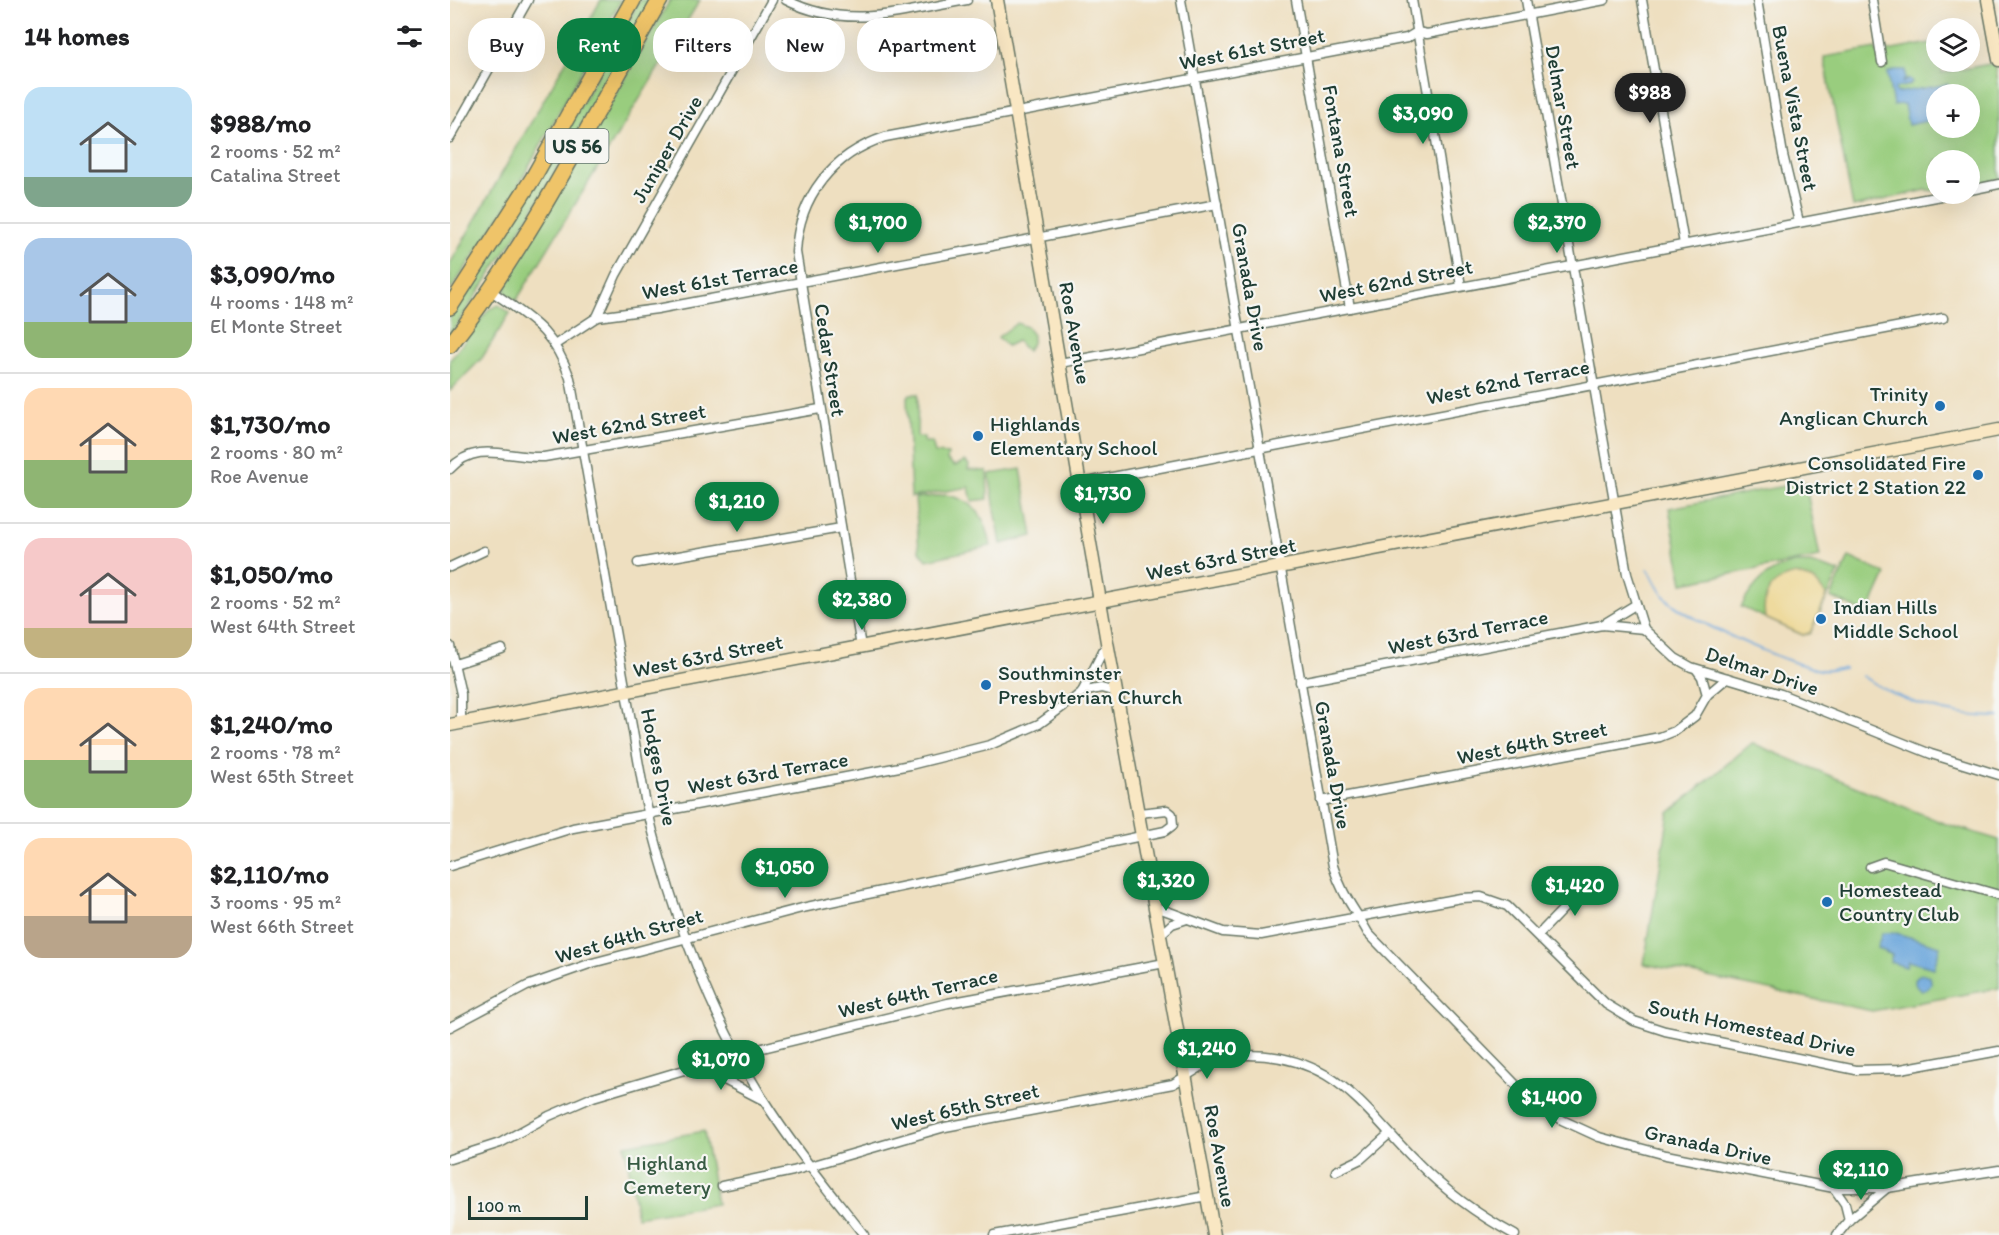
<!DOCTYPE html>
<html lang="en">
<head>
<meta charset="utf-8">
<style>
  :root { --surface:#fff; --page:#f2f2f2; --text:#202124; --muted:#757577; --line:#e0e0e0; --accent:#0b8043 }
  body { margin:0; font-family:Itim,sans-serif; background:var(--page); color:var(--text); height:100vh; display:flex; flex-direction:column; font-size:22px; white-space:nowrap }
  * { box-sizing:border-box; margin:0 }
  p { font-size:20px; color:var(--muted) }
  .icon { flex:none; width:33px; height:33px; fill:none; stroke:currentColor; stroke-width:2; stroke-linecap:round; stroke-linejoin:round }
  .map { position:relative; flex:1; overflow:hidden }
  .side { display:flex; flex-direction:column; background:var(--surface); width:450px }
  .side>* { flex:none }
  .hud { position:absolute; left:18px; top:18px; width:570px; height:54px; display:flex; gap:12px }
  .buttons { position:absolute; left:1476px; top:18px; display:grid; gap:12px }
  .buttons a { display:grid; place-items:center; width:54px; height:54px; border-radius:50%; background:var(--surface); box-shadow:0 6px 24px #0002; font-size:30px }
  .scale { position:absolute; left:18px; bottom:15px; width:120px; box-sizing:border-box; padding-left:6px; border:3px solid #1f3d34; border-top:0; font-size:16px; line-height:21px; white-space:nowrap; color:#1f3d34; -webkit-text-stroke:4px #f6f6f2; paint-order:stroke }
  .price { position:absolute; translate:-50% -51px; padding:0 14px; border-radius:21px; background:var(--accent); color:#fff; font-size:20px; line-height:39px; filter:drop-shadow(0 2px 3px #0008) }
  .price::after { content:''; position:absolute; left:50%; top:36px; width:18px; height:14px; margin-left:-9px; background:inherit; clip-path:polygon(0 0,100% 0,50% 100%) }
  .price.current { background:#222; color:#fff }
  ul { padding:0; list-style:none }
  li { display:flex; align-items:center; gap:18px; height:150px; padding:0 24px }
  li+li { border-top:2px solid var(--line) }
  li span { display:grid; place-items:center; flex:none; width:168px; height:120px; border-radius:18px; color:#555 }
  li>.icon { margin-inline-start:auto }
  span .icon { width:72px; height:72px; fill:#fffc; stroke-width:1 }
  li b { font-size:26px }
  h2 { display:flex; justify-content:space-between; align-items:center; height:72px; padding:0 24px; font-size:26px }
  .pill { padding:0 21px; border-radius:24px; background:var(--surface); box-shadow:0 6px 24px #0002; font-size:21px; line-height:54px }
  .pill.current { background:var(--accent); color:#fff }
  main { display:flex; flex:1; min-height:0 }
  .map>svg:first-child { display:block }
  .green { fill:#99cd7e; stroke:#5c8559; stroke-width:1.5; fill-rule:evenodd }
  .sand { fill:#eeda9e; stroke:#868c69; stroke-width:1.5 }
  .water { fill:#6ba6db; stroke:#457288; stroke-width:1.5 }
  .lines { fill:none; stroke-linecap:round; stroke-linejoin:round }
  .stream { stroke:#6ba6db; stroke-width:2 }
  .street-casing { stroke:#677665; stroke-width:11 }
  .secondary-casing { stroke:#677665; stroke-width:15 }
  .highway-casing { stroke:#677665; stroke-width:18 }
  .street { stroke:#fff; stroke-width:8 }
  .secondary { stroke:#f9e7c3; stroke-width:12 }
  .highway { stroke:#efc469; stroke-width:15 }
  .poi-dot { fill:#1f6fb2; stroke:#f6f6f2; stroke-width:2 }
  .labels { text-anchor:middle; stroke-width:4.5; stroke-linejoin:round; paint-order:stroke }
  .shield { fill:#f6f6f2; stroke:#60746d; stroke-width:1.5 }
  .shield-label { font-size:20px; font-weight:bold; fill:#1f3d34 }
  .street-label { font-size:21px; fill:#1f3d34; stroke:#f6f6f2 }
  .poi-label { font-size:21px; fill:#1f3d34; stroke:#f6f6f2; text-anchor:start }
  .park-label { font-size:21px; fill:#375a43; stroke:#f6f6f2 }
</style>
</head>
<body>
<main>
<section class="side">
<h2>14 homes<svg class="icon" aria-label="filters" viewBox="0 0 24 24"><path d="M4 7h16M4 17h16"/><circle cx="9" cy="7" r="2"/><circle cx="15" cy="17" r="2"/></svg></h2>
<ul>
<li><span style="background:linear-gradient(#bfe0f5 75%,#7fa58c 0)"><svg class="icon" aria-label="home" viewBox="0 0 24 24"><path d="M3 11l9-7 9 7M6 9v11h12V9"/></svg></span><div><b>$988/mo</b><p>2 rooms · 52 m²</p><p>Catalina Street</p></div></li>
<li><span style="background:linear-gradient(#a9c7e8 70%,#8fb573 0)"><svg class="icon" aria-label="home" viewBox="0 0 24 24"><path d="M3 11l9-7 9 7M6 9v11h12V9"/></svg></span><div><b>$3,090/mo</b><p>4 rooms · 148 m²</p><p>El Monte Street</p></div></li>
<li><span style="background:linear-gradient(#ffd9b3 60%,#8fb573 0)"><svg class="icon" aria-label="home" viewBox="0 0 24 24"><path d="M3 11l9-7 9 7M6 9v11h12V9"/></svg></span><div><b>$1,730/mo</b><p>2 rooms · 80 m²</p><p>Roe Avenue</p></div></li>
<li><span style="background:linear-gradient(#f6c9c9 75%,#c2b280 0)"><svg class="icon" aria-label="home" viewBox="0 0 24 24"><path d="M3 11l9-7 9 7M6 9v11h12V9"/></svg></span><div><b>$1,050/mo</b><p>2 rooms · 52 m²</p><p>West 64th Street</p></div></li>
<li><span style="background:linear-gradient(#ffd9b3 60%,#8fb573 0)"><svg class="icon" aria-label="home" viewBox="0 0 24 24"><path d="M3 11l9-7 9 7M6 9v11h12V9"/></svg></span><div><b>$1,240/mo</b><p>2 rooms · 78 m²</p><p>West 65th Street</p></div></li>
<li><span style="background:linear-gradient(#ffd9b3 65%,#b9a48a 0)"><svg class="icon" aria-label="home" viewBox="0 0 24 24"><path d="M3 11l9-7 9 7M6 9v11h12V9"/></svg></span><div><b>$2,110/mo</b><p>3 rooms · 95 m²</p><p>West 66th Street</p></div></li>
</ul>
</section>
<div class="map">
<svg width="1549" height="1235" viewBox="0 0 1549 1235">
  <rect width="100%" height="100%" fill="#f6f6f2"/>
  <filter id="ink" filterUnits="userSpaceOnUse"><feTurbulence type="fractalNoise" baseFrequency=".0167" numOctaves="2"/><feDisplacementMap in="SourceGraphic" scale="12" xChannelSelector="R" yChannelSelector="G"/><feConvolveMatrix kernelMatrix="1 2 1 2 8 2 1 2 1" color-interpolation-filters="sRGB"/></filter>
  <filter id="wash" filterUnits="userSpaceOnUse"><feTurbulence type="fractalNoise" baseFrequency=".008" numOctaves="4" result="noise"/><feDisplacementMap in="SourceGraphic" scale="24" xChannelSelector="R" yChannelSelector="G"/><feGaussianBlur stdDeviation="1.35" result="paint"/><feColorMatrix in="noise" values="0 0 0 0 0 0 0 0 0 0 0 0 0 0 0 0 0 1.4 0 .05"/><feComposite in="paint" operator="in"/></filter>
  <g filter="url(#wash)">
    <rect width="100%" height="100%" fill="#eedfc0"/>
    <!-- green -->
    <g class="green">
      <polygon points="151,0 171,0 58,204 0,291 0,264"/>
      <polygon points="190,0 202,0 81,213 0,335 0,317 71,210"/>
      <polygon points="220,0 250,0 66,301 55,293 57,282"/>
      <path d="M1486 42V62H1490L1492 73 1545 63 1549 88V179L1520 185V160H1486V191L1476 190 1403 207 1374 57 1426 48 1427 53ZM1486 94H1520V128H1486Z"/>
      <polygon points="49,305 60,313 32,358 0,391 0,360 39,309"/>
      <polygon points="567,323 577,327 583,335 582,343 577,351 567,341 557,346 548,337"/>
      <polygon points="460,394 468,394 467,437 474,437 474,442 482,442 485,453 498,454 497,460 505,466 515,461 519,465 518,470 537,471 538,499 522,501 519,487 461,497 457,398"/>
      <polygon points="571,469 583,536 551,544 539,474"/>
      <polygon points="1355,482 1370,557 1233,583 1219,508"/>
      <path d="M496 495C526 500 536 518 541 546L477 560 469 550 465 498Z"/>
      <polygon points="1399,557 1436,574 1418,614 1381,597"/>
      <path d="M1345 563H1360L1389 572 1360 633 1353 635 1291 607C1304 583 1318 569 1345 563Z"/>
      <polygon points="1302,743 1493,823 1549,840 1549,988 1422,1011 1194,964 1219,813"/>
      <polygon points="254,1131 267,1204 187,1217 175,1145"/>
    </g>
    <!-- sand -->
    <path class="sand" d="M1346 574 1365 581 1377 596 1360 633 1353 635 1315 618C1311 594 1322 579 1346 574Z"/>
    <!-- water -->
    <g class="water">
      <polygon points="1444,70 1455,70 1455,79 1452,83 1459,79 1462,82 1460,85 1445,88 1446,93 1498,84 1500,94 1486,94 1486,119 1458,125 1454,104 1443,105 1437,73"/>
      <polygon points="1432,933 1446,933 1490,946 1484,968 1458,961 1456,967 1440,962 1442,955 1427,948"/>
      <circle cx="1473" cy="982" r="8"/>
    </g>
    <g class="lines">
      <!-- stream -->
      <g class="stream">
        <path d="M1198 569C1204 578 1208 590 1215 597 1234 619 1341 665 1371 670 1378 671 1386 669 1394 668"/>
        <path d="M1412 676C1452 703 1500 717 1549 717"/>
      </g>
    </g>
  </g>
  <g filter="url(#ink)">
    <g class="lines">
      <!-- street casing -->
      <g class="street-casing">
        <g id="street">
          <path d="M336 0C397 31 454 11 517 0"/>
          <path d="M731 0 883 866C893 897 903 906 918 933L1074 1093 1112 1120 1149 1137 1216 1155 1384 1188H1437L1549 1170"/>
          <polyline points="846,0 900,308"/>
          <polyline points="962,0 1011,286"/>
          <polyline points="1076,0 1177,574 1194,629 1225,658 1241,667 1331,694 1481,754 1549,775"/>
          <polyline points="1192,0 1234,244"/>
          <polyline points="1307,0 1333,155 1349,222"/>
          <polyline points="1422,0 1432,62"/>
          <polyline points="0,138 78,0"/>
          <polyline points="1520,190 1549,184"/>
          <path d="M40 290C80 319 103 329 120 378L195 799C219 904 256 1007 313 1099 343 1147 380 1191 414 1235"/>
          <polyline points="147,317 166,275 322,0"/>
          <polyline points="106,344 147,317 207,309 767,204"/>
          <polyline points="610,363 1501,194"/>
          <path d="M0 469C28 439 59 459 94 457L370 409"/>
          <polyline points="631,483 1493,318"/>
          <polyline points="188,563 391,528"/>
          <polyline points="0,567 34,551"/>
          <polyline points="1152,625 1185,605"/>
          <polyline points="0,646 11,694 11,723"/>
          <path d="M411 647 346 252C349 196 383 154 435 137L957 38 967 32 977 34 1155 0"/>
          <polyline points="5,664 52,649"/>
          <polyline points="1247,670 1252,677 1257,695"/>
          <polyline points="850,682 1152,625 1194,629"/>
          <polyline points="632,692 651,688 666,692"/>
          <polyline points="871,801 1210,737 1225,731 1245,716 1257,695 1277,678"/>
          <polyline points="0,866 123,828 460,765 540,745 589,724 622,700 632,692 657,643"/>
          <polyline points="1420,867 1434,862 1549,895"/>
          <polyline points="706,907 773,932 811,935 1011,898 1031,897 1057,906 1156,1004 1184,1021 1215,1031 1406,1070 1451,1069 1549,1051"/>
          <polyline points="711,934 722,924 737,919"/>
          <polyline points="1088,935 1141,880"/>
          <polyline points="0,1027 77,986 142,963 352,908 715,831 723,825 722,814 717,810 689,813"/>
          <path d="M731 1049C760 1063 764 1057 793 1055 823 1054 850 1060 876 1075 911 1096 937 1133 966 1161 995 1191 1028 1215 1065 1235"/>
          <polyline points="237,1071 261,1073 311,1099"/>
          <polyline points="0,1159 50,1143 99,1116 143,1097 288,1054 498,1003 715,963"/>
          <polyline points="886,1171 911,1159 939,1134"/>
          <polyline points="272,1186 343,1171 495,1127 723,1084 762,1060"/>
          <polyline points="1384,1188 1395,1204 1399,1220"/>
          <polyline points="544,1235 757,1196"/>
          <polyline points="1387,1235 1399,1220 1437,1188"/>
        </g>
      </g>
      <!-- secondary casing -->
      <g class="secondary-casing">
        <g id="secondary">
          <polyline points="547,0 657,642 764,1235"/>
          <polyline points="1538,0 1549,60"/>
          <polyline points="0,725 1549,430"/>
        </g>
      </g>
      <!-- highway casing -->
      <g class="highway-casing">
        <g id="highway">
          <polyline points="0,307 83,178 183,0"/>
          <path d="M0 345C83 239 143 116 210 0"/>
        </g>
      </g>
      <!-- street -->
      <use href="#street" class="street"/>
      <!-- secondary -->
      <use href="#secondary" class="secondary"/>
      <!-- highway -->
      <use href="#highway" class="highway"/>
    </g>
  </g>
  <!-- markers -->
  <g class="poi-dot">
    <circle cx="1490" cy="406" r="6"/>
    <circle cx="528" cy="436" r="6"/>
    <circle cx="1528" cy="475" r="6"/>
    <circle cx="1371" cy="619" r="6"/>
    <circle cx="536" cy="685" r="6"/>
    <circle cx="1377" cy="902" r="6"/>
  </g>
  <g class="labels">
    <!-- shield labels -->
    <rect class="shield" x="95.5" y="129" width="63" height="34" rx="4.5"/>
    <g class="shield-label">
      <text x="127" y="153">US 56</text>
    </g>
    <!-- street labels -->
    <g class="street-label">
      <text transform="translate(802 49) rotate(-11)" y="7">West 61st Street</text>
      <text transform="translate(1113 107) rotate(80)" y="7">Delmar Street</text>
      <text transform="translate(1345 108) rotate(79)" y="7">Buena Vista Street</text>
      <text transform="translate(217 149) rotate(-60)" y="7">Juniper Drive</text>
      <text transform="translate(891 151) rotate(80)" y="7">Fontana Street</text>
      <text transform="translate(270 279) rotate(-10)" y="7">West 61st Terrace</text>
      <text transform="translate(946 281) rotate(-11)" y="7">West 62nd Street</text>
      <text transform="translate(800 287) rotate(80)" y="7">Granada Drive</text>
      <text transform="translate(625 333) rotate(80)" y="7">Roe Avenue</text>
      <text transform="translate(380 360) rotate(81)" y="7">Cedar Street</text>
      <text transform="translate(1058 382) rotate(-11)" y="7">West 62nd Terrace</text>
      <text transform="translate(179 424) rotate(-10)" y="7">West 62nd Street</text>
      <text transform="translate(771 559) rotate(-11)" y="7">West 63rd Street</text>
      <text transform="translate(1018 632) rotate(-11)" y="7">West 63rd Terrace</text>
      <text transform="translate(258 656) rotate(-11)" y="7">West 63rd Street</text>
      <text transform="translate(1312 671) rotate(18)" y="7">Delmar Drive</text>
      <text transform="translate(1082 743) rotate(-11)" y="7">West 64th Street</text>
      <text transform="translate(883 765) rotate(80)" y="7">Granada Drive</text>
      <text transform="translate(209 767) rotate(79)" y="7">Hodges Drive</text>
      <text transform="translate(318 773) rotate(-10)" y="7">West 63rd Terrace</text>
      <text transform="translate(179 936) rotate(-16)" y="7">West 64th Street</text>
      <text transform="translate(468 993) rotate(-13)" y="7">West 64th Terrace</text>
      <text transform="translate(1302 1028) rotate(12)" y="7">South Homestead Drive</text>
      <text transform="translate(515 1107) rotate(-13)" y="7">West 65th Street</text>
      <text transform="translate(1258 1145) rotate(12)" y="7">Granada Drive</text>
      <text transform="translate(770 1156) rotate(80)" y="7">Roe Avenue</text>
    </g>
    <!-- poi labels -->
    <g class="poi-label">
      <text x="1478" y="401" text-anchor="end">Trinity<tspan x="1478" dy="24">Anglican Church</tspan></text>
      <text x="540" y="431">Highlands<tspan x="540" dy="24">Elementary School</tspan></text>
      <text x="1516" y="470" text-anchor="end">Consolidated Fire<tspan x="1516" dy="24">District 2 Station 22</tspan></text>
      <text x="1383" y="614">Indian Hills<tspan x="1383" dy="24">Middle School</tspan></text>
      <text x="548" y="680">Southminster<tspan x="548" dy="24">Presbyterian Church</tspan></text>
      <text x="1389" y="897">Homestead<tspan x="1389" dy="24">Country Club</tspan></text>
    </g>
    <!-- park labels -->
    <g class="park-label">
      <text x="217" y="1170">Highland<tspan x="217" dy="24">Cemetery</tspan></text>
    </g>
  </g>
</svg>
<div class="buttons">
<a><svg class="icon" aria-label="layers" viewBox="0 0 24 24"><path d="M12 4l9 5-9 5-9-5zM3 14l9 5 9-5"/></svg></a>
<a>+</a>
<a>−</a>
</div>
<div class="scale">100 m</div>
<b class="price current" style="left:1200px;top:124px">$988</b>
<b class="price" style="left:973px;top:145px">$3,090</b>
<b class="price" style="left:428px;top:254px">$1,700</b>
<b class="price" style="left:1107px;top:254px">$2,370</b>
<b class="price" style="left:653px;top:525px">$1,730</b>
<b class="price" style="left:287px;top:533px">$1,210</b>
<b class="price" style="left:412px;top:631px">$2,380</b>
<b class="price" style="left:335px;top:899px">$1,050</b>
<b class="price" style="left:716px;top:912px">$1,320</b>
<b class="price" style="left:1125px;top:917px">$1,420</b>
<b class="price" style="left:757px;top:1080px">$1,240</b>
<b class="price" style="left:271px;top:1091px">$1,070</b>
<b class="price" style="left:1102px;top:1129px">$1,400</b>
<b class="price" style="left:1411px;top:1201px">$2,110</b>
<div class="hud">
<a class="pill">Buy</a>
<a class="pill current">Rent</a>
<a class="pill">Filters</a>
<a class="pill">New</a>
<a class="pill">Apartment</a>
</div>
</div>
</main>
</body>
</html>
